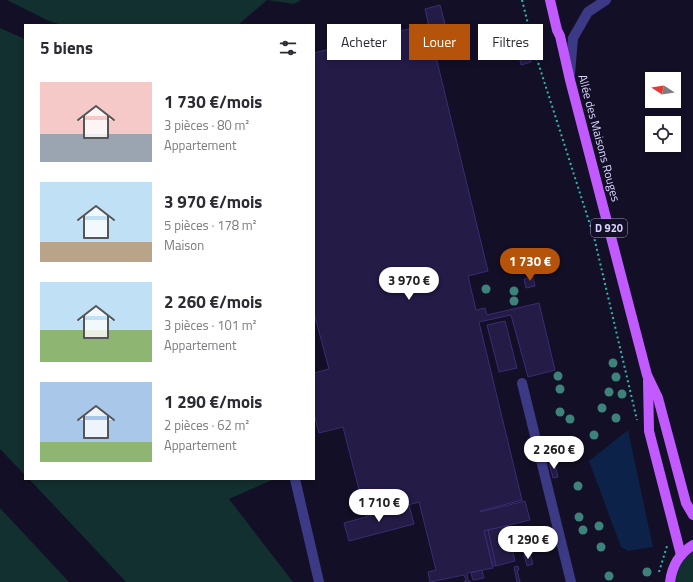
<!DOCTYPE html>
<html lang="fr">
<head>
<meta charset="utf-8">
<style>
  :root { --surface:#fff; --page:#f2f2f3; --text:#2b2b33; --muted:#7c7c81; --accent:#b45309 }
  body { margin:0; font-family:"Titillium Web",sans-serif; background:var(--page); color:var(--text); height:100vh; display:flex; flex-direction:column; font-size:15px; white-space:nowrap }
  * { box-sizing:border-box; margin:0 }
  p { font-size:13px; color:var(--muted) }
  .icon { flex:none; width:22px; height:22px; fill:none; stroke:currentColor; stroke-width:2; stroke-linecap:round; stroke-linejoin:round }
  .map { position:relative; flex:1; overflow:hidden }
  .panel { position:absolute; left:24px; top:24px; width:291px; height:456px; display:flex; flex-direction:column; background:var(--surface); border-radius:0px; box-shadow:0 2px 6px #0003 }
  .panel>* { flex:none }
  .guide { position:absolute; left:327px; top:24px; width:306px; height:36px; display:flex; gap:8px }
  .needle { width:26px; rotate:282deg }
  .fabs { position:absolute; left:645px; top:72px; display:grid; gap:8px }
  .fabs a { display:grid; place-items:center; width:36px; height:36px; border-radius:0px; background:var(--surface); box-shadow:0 2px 6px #0003; font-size:20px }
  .price { position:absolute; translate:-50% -34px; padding:0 9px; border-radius:14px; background:#fff; color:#222; font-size:13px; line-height:26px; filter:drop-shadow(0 1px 2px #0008) }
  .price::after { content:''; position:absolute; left:50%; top:24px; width:12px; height:9px; margin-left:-6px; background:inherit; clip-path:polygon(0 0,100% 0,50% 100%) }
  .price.selected { background:var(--accent); color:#fff }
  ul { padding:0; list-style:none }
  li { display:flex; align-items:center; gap:12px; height:100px; padding:0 16px }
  li span { display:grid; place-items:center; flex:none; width:112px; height:80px; border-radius:0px; color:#555 }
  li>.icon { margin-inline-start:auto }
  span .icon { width:48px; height:48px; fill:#fffc; stroke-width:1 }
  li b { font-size:17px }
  h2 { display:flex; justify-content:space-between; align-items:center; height:48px; padding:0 16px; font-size:17px }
  .tag { padding:0 14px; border-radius:0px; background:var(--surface); box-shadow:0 2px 6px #0003; font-size:14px; line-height:36px }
  .tag.selected { background:var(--accent); color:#fff }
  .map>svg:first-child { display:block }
  .green { fill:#12302f }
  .water { fill:#0c2248 }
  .building { fill:#241b47; stroke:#3b2d73 }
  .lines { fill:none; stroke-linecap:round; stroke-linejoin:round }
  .path { stroke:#2fb8b0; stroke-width:2; stroke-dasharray:2 3; stroke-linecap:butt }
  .minor { stroke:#3d3a85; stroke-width:10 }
  .major { stroke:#c25bff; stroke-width:10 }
  .tree { fill:#3d827b }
  .labels { text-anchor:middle; stroke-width:3.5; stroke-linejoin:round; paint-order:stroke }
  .shield { fill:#130f26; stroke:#9e99be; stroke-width:1 }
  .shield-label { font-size:11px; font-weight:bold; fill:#d9d4ff }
  .street-label { font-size:12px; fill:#d9d4ff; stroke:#130f26 }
</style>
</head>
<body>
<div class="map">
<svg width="693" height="582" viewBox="0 0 693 582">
  <rect width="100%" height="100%" fill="#130f26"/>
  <!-- green -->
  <g class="green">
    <polygon points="7,0 301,0 294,4 267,0 238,25 62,25 49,21"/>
    <polygon points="0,28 25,39 25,475 0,449"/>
    <polygon points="29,479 274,479 229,499 293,582 126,582"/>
    <polygon points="0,508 69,582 0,582"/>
    <polygon points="693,545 693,582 670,582"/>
  </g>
  <!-- water -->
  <polygon class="water" points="628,430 653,547 628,551 621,547 589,461"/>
  <!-- building -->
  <g class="building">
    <polygon points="440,5 450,43 434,47 425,9"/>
    <polygon points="428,24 488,271 468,276 476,310 485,308 487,315 539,303 555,370 528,377 511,315 479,322 522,500 480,511 480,512 525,501 530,520 484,531 493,568 467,573 468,580 471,582 464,582 466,580 464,575 430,582 428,572 436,570 419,502 366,517 343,427 319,433 314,414 314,373 329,369 314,313 314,53"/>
    <polygon points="528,49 531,62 521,65 518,51"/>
    <polygon points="533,277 535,286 526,288 524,279"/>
    <polygon points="505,321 517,368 499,372 487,325"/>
    <polygon points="554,461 558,477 553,478 549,463"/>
    <polygon points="409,505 414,524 349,541 344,523"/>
    <polygon points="506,526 515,561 496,566 488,530"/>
    <polygon points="488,530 496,566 493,566 484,531"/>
    <polygon points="526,536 529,547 523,548 520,537"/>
    <polygon points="530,554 533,564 527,566 524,555"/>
    <polygon points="518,566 519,570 517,570 520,582 517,582 514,567"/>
    <polygon points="482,570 484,578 473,580 471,573"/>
  </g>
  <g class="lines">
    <!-- path -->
    <g class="path">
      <polyline points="522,0 536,56 594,237 637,420"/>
      <polyline points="659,572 667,546"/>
    </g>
    <!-- minor -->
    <g class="minor">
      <polyline points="570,74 573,38 588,12 606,0"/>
      <polyline points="522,383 571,582"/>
      <polyline points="295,479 319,582"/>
    </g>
    <!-- major -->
    <g class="major">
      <polyline points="550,0 557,30 560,36 570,80 647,375 658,398 686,503 693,515"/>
      <polyline points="648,381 649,431 681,555"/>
      <path d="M670 582C672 566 680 553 693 545"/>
    </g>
  </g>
  <!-- trees -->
  <g class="tree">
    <circle cx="486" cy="289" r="4.5"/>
    <circle cx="514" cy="291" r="4.5"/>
    <circle cx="514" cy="301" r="4.5"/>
    <circle cx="613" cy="363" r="4.5"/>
    <circle cx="558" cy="376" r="4.5"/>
    <circle cx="616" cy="377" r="4.5"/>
    <circle cx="560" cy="389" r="4.5"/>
    <circle cx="609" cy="392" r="4.5"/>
    <circle cx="622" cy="394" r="4.5"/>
    <circle cx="602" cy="408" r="4.5"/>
    <circle cx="560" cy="412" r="4.5"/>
    <circle cx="616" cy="418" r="4.5"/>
    <circle cx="570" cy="419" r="4.5"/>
    <circle cx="594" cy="435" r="4.5"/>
    <circle cx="564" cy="455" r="4.5"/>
    <circle cx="578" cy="486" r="4.5"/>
    <circle cx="579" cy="517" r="4.5"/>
    <circle cx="599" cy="526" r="4.5"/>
    <circle cx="583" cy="530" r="4.5"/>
    <circle cx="601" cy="547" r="4.5"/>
    <circle cx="647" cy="572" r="4.5"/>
    <circle cx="609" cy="576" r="4.5"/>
  </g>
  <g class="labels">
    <!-- shield labels -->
    <rect class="shield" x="591" y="219" width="36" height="18" rx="3"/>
    <g class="shield-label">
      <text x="609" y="232">D 920</text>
    </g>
    <!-- street labels -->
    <g class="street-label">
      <text transform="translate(599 138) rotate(75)" y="4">Allée des Maisons Rouges</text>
    </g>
  </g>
</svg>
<div class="fabs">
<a><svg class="needle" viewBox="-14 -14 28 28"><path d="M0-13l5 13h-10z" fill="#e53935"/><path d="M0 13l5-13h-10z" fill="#7c7c81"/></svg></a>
<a><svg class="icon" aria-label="locate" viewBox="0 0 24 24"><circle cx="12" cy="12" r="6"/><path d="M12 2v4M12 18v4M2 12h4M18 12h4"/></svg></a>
</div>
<b class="price selected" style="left:530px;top:282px">1 730 €</b>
<b class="price" style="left:409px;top:301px">3 970 €</b>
<b class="price" style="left:554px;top:470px">2 260 €</b>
<b class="price" style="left:379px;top:523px">1 710 €</b>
<b class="price" style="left:528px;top:560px">1 290 €</b>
<div class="guide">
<a class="tag">Acheter</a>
<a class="tag selected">Louer</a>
<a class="tag">Filtres</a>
</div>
<section class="panel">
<h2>5 biens<svg class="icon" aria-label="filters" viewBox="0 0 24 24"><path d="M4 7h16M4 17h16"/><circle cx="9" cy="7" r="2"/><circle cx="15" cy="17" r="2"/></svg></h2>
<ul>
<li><span style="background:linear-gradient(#f6c9c9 65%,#9aa5b1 0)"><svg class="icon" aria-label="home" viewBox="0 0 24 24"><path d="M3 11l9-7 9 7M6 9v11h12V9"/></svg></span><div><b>1 730 €/mois</b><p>3 pièces · 80 m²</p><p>Appartement</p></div></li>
<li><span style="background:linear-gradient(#bfe0f5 75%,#b9a48a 0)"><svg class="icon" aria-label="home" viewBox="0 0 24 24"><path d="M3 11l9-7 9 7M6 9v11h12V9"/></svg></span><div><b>3 970 €/mois</b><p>5 pièces · 178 m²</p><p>Maison</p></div></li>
<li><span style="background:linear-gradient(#bfe0f5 60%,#8fb573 0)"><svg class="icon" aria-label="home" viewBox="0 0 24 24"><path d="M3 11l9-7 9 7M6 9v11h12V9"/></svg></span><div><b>2 260 €/mois</b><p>3 pièces · 101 m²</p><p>Appartement</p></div></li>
<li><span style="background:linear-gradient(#a9c7e8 75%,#8fb573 0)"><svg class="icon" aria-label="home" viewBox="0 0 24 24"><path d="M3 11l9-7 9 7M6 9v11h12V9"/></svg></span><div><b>1 290 €/mois</b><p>2 pièces · 62 m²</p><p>Appartement</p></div></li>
</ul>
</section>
</div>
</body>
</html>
